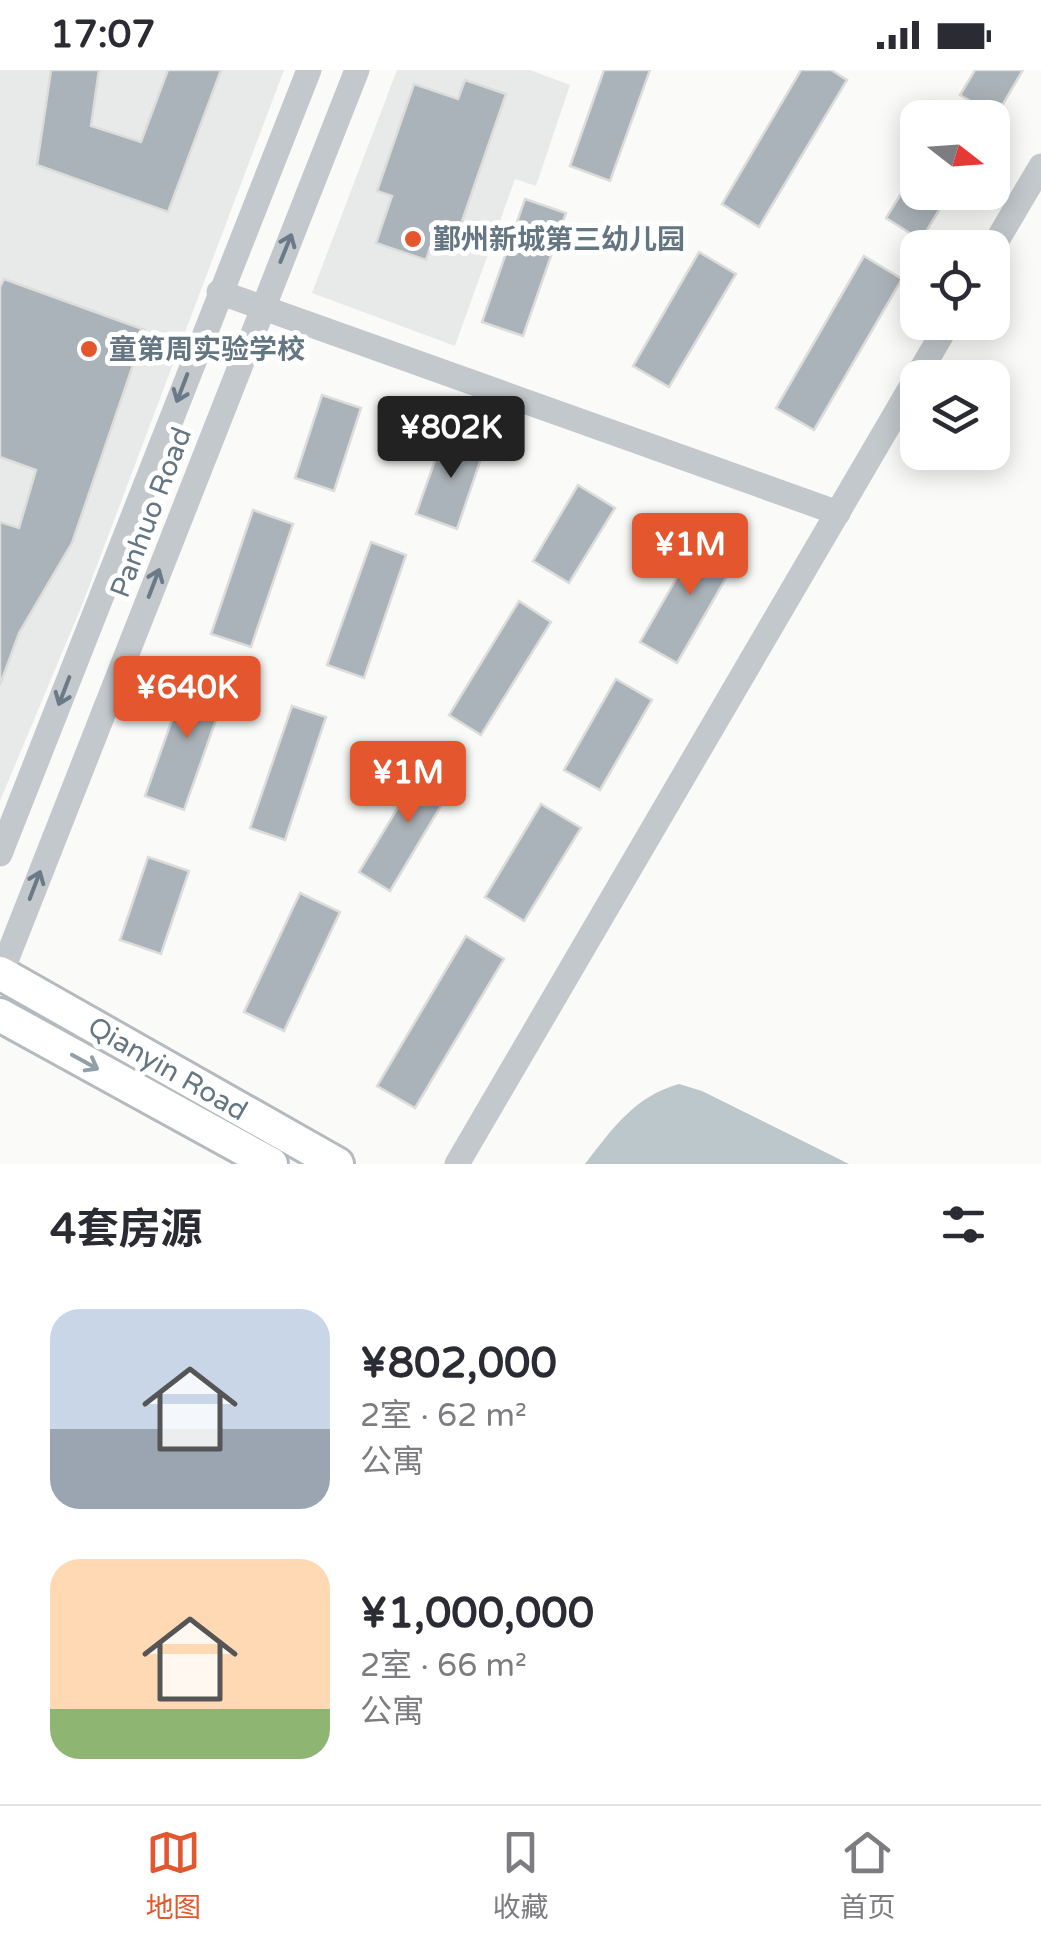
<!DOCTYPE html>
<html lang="zh">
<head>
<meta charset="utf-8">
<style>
  :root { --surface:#fff; --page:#f2f2f3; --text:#2b2b33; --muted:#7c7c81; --line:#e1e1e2; --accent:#e4572e }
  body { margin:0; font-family:"Varela Round","Noto Sans SC",sans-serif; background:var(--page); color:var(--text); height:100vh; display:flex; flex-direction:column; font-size:38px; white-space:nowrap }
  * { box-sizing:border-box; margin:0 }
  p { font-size:32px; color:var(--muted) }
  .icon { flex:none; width:55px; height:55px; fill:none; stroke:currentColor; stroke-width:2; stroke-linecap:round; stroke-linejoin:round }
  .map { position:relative; height:1094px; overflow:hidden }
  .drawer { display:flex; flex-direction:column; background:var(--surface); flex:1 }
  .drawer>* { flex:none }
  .needle { width:65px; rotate:107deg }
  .controls { position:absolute; left:900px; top:30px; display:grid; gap:20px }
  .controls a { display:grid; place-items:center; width:110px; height:110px; border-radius:20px; background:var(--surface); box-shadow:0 5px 25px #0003; font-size:50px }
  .price { position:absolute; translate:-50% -85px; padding:0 22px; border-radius:10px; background:var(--accent); color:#fff; font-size:32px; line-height:65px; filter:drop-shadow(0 2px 5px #0008) }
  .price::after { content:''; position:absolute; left:50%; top:60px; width:30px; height:22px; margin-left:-15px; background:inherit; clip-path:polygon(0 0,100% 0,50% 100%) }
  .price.selected { background:#222; color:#fff }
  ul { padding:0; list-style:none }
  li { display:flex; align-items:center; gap:30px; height:250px; padding:0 50px }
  li span { display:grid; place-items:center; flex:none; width:280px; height:200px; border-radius:30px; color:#555 }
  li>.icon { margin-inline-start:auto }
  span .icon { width:120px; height:120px; fill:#fffc; stroke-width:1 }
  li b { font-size:42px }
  h2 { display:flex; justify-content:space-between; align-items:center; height:120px; padding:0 50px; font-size:42px }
  .status { display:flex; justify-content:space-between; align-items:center; height:70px; padding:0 50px; background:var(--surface); direction:ltr }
  .status svg { height:28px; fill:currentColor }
  .tab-bar { display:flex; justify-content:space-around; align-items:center; height:140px; border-top:2px solid var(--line); background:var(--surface); font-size:28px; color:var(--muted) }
  .tab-bar a { display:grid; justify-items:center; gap:5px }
  .tab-bar .selected { color:var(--accent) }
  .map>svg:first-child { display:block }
  .built { fill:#e8e9e9 }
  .water { fill:#bbc7cb }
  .building { fill:#aab3b9; stroke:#dcdcda; stroke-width:2.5 }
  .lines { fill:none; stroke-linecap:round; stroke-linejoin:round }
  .major-casing { stroke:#b5babe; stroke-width:38 }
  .minor { stroke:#c3c8cc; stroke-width:25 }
  .major { stroke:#fff; stroke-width:32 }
  .oneway { stroke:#6a7a87 }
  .oneway2 { stroke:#939fa8 }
  .poi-dot { fill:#e4572e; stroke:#fff; stroke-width:4 }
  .labels { text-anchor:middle; stroke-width:10; stroke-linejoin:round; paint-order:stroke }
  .poi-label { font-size:28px; font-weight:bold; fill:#657683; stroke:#fff; text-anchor:start }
  .street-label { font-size:28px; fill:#657683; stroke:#fff }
</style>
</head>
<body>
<div class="status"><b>17:07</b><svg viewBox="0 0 49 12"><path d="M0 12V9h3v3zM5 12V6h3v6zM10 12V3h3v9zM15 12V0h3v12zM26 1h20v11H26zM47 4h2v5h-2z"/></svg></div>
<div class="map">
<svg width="1041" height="1094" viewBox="0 0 1041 1094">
  <rect width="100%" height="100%" fill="#fafaf8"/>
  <!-- built -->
  <g class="built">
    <polygon points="0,0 284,0 82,535 0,731"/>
    <polygon points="397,0 530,0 570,15 536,116 515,109 455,276 312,223"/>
  </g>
  <!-- water -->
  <path class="water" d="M679 1014 702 1021 849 1094H585C612 1059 635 1026 679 1014Z"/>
  <!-- building -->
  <g class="building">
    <polygon points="51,0 99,0 91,56 141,72 168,0 221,0 168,142 37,95"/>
    <polygon points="604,0 650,0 610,111 570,96"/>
    <polygon points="801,0 831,0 847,10 759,157 722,134"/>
    <polygon points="975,0 1023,0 996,46 960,25"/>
    <polygon points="465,10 506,24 459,160 452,158 446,174 433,169 426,190 376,173 392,126 377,121 414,14 458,29"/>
    <polygon points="918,96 918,122 950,122 921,170 886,148"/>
    <polygon points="525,129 566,143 523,266 482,252"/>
    <polygon points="699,182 736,204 669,317 633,296"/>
    <polygon points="864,186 902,209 814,360 776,338"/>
    <polygon points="4,209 145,260 72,473 19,563 0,615 0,452 19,458 36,400 0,387 0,217"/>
    <polygon points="322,325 361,338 334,421 295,408"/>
    <polygon points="445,362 485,377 457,459 416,444"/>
    <polygon points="578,415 615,438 569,513 533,491"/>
    <polygon points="253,440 293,454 251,577 211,564"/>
    <polygon points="703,462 740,484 677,593 640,572"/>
    <polygon points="371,472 406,485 364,608 327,595"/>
    <polygon points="519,531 551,552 481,665 449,645"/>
    <polygon points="189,602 228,616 184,740 145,726"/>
    <polygon points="616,609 652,630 600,720 564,700"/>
    <polygon points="292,636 326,647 285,770 250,758"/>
    <polygon points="426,691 457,709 390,821 359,802"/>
    <polygon points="541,734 581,758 524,851 485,827"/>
    <polygon points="148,787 189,801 161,884 120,870"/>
    <polygon points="300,823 340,842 284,961 244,942"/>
    <polygon points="466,866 504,889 415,1038 377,1016"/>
  </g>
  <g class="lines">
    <!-- major casing -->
    <g class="major-casing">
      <g id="major">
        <polyline points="0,903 337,1094"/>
        <polyline points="0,945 271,1094"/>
      </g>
    </g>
    <!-- minor -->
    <g class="minor">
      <polyline points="992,179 1041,96"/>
      <polyline points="219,222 838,443"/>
      <polyline points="0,784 309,0"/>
      <polyline points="0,906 357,0"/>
      <polyline points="457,1094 949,252"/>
    </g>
    <!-- major -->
    <use href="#major" class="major"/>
  </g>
  <!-- one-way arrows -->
  <defs><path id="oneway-shaft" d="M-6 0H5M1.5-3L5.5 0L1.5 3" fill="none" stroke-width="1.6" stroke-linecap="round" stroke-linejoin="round" transform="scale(2.5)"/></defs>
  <g class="oneway">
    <use href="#oneway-shaft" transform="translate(286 178) rotate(-68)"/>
    <use href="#oneway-shaft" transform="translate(182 318) rotate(111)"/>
    <use href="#oneway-shaft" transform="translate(154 513) rotate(-69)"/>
    <use href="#oneway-shaft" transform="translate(64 621) rotate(111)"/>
    <use href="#oneway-shaft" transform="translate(35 815) rotate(-69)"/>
  </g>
  <use class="oneway2" href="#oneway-shaft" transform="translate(85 992) rotate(29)"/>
  <!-- markers -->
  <g class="poi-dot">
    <circle cx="413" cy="169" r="10"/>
    <circle cx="89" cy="279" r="10"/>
  </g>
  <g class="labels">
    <!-- poi labels -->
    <g class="poi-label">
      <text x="433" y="179">鄞州新城第三幼儿园</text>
      <text x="109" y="289">童第周实验学校</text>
    </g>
    <!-- street labels -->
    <g class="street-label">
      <text transform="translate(150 442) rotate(-69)" y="10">Panhuo Road</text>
      <text transform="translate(168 998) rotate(30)" y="10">Qianyin Road</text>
    </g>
  </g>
</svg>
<div class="controls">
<a><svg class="needle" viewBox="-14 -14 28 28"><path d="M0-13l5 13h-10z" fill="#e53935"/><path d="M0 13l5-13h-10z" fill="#7c7c81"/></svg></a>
<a><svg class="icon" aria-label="locate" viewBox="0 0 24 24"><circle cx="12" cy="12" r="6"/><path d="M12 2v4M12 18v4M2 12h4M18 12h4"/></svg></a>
<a><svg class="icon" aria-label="layers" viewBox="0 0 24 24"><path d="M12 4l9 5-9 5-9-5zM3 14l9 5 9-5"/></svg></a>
</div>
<b class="price selected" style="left:451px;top:411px">¥802K</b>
<b class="price" style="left:690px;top:528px">¥1M</b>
<b class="price" style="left:187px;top:671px">¥640K</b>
<b class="price" style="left:408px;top:756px">¥1M</b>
</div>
<section class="drawer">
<h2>4套房源<svg class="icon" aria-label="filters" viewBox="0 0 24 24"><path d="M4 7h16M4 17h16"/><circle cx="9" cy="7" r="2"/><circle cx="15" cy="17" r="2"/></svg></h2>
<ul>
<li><span style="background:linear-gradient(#c9d6e8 60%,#9aa5b1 0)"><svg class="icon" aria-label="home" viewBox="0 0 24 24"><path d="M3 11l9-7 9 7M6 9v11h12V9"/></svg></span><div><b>¥802,000</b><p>2室 · 62 m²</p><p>公寓</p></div></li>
<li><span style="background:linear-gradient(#ffd9b3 75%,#8fb573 0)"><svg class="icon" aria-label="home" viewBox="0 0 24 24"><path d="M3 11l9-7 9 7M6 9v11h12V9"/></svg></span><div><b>¥1,000,000</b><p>2室 · 66 m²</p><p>公寓</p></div></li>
</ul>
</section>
<nav class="tab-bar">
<a class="selected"><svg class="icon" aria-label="map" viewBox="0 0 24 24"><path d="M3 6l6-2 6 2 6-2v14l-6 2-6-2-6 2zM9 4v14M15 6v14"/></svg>地图</a>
<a><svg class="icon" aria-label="saved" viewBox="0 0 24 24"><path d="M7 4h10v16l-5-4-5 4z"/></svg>收藏</a>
<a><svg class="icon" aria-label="home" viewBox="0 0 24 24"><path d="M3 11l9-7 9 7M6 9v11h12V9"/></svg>首页</a>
</nav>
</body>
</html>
